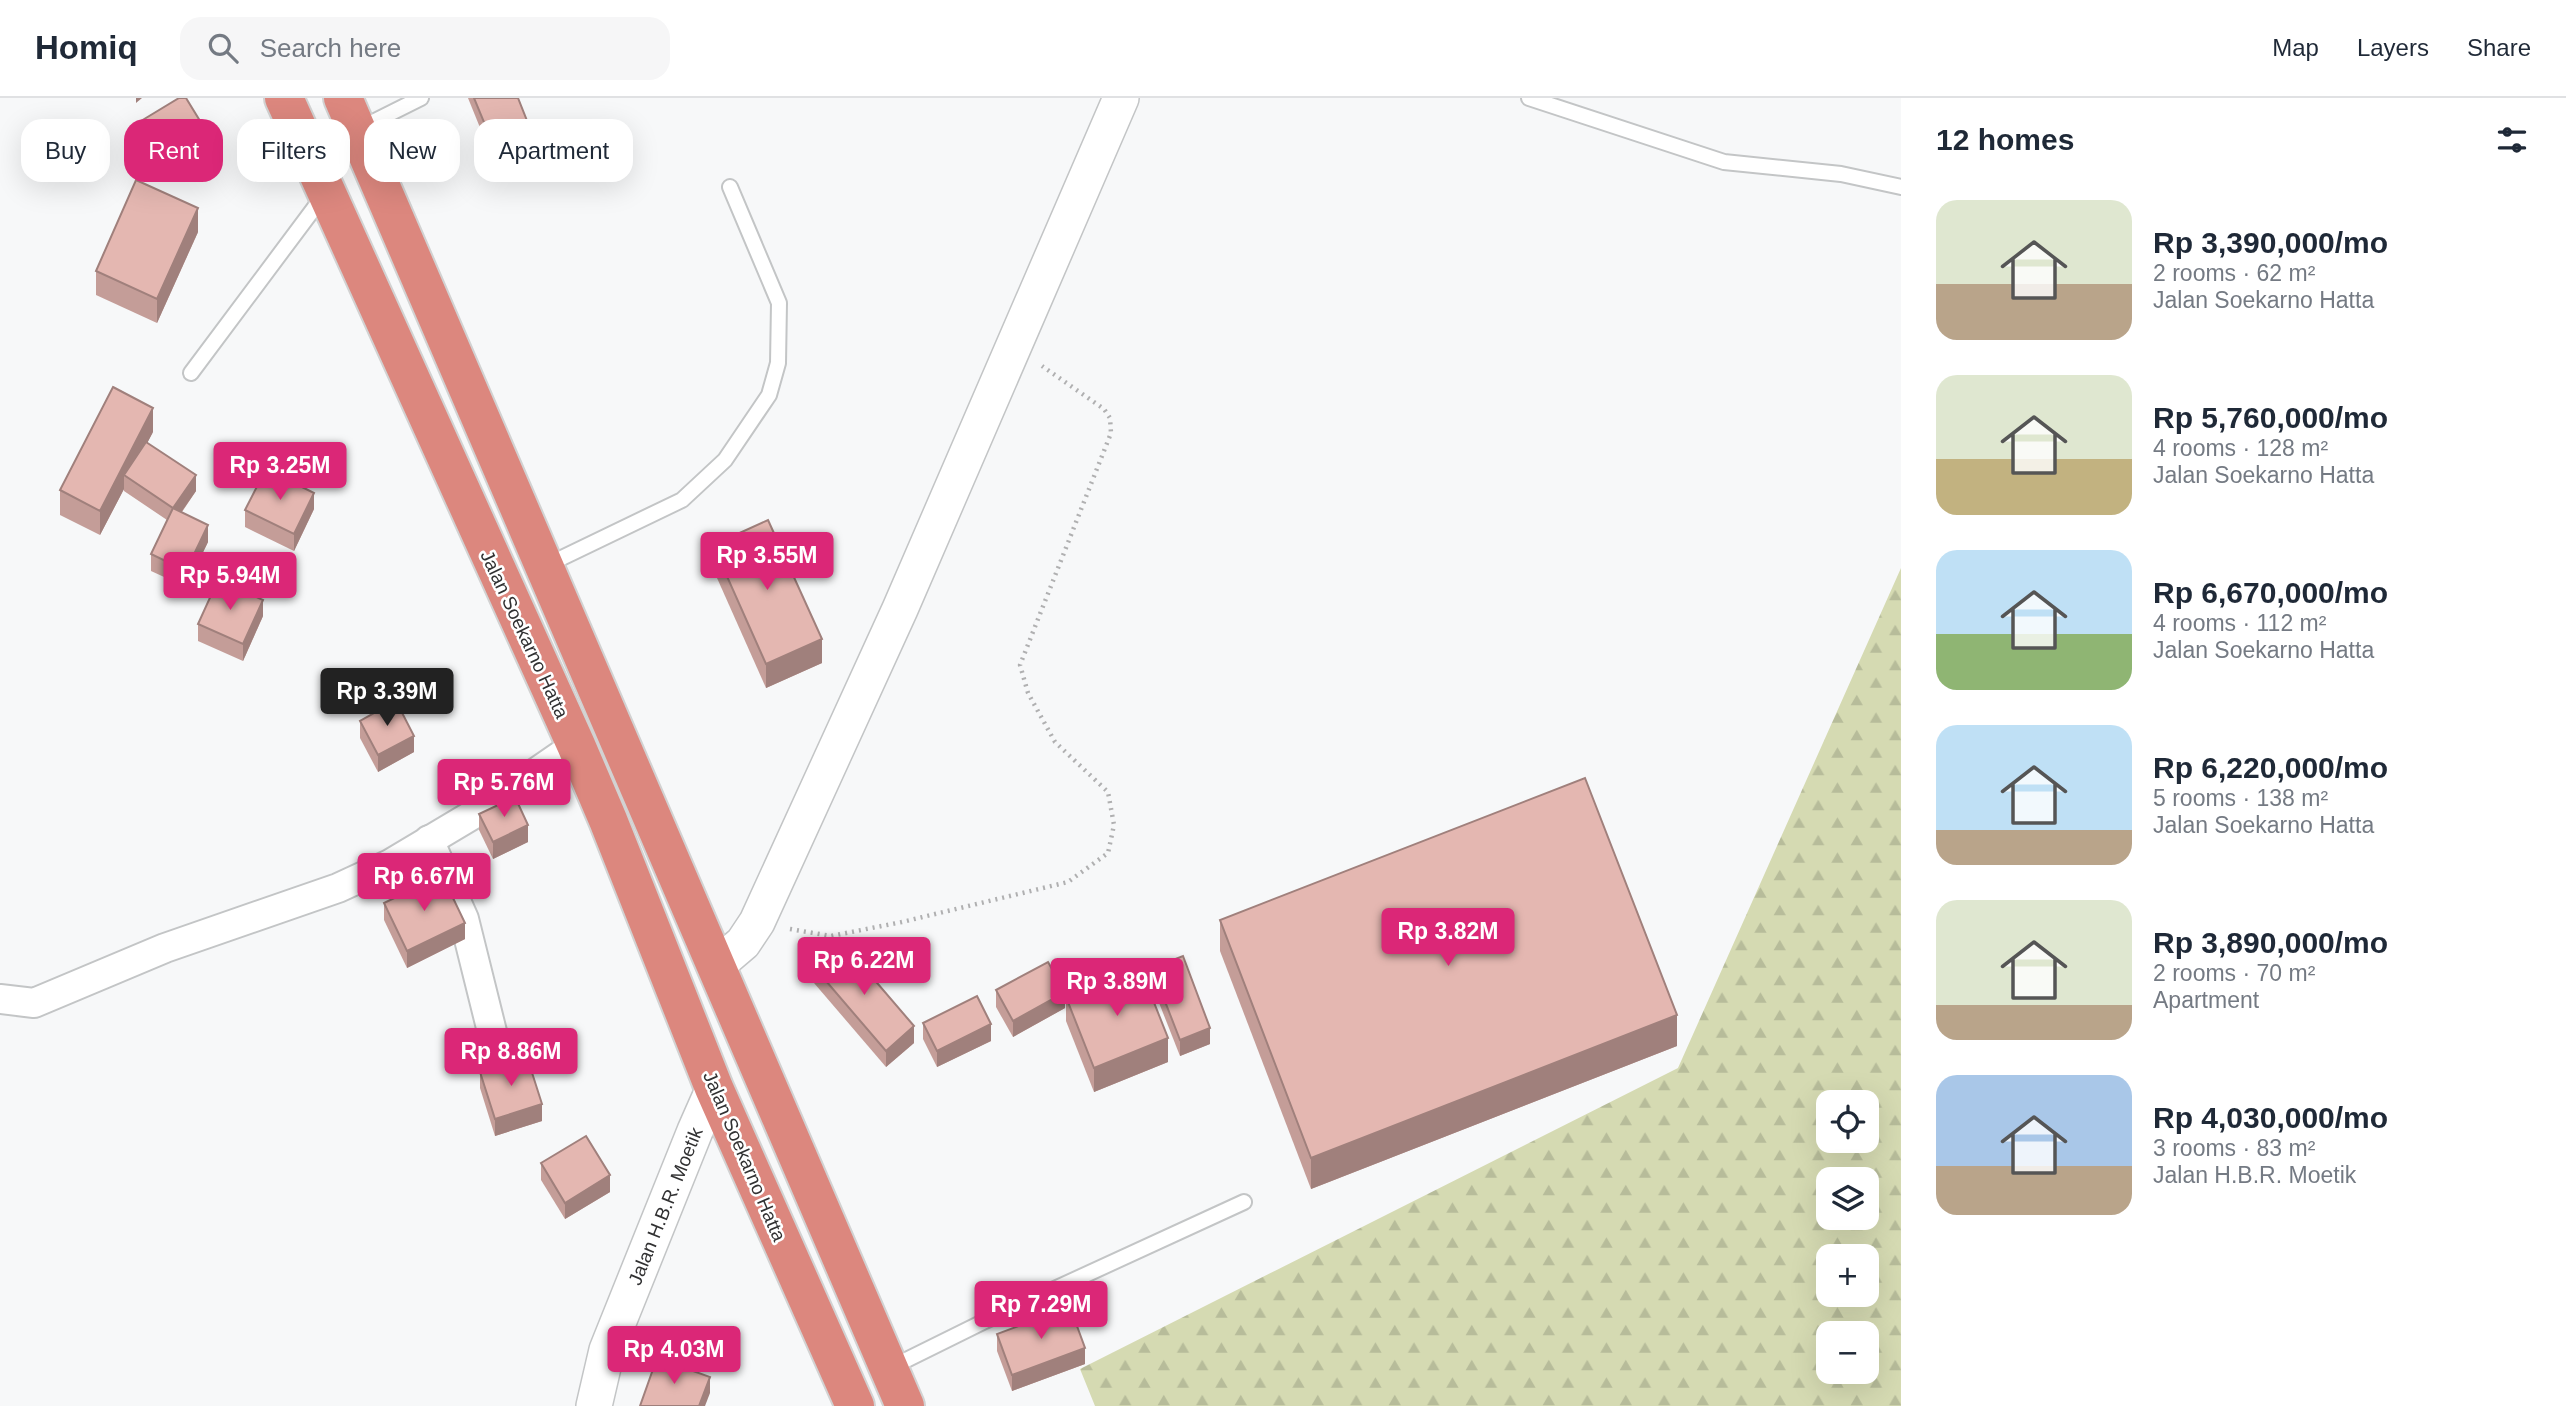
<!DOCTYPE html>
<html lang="en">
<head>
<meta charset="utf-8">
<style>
  :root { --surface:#fff; --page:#f6f6f7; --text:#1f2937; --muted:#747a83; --line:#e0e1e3; --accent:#db2777 }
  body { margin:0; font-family:Arial,sans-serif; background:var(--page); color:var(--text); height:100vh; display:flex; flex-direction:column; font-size:26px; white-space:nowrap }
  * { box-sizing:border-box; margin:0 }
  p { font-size:23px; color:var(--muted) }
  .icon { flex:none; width:38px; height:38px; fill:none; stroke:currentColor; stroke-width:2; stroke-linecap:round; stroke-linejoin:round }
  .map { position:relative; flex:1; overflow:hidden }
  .panel { display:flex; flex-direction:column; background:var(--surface); width:665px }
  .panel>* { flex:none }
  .banner { position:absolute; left:21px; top:21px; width:665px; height:63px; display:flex; gap:14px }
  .tools { position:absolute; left:1816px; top:992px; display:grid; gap:14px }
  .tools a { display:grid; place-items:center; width:63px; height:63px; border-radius:14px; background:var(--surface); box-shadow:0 7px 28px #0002; font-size:35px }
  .price { position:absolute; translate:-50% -60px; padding:0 16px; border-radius:7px; background:var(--accent); color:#fff; font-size:23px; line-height:46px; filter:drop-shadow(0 2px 4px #0008) }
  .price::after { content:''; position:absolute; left:50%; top:42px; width:21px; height:16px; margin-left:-10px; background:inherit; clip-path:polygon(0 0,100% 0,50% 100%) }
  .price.selected { background:#222; color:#fff }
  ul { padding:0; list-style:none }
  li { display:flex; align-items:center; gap:21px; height:175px; padding:0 35px }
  li span { display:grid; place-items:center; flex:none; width:196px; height:140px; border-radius:21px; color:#555 }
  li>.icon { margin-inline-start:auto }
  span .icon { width:84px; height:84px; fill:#fffc; stroke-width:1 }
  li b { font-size:30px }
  h2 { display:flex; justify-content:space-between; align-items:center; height:84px; padding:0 35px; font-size:30px }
  .chip { padding:0 24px; border-radius:21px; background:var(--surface); box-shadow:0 7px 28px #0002; font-size:24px; line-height:63px }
  .chip.selected { background:var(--accent); color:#fff }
  header { display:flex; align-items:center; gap:42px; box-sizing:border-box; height:98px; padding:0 35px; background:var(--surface); border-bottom:2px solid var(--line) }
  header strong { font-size:33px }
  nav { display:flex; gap:38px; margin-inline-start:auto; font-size:24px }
  .search { width:490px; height:63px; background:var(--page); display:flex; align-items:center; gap:18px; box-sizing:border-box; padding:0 24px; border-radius:21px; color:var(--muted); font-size:26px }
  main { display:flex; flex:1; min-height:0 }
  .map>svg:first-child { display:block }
  .forest { fill:url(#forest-firs); fill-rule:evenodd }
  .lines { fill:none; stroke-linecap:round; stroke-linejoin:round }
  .service-casing { stroke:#c3c5c6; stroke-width:18 }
  .minor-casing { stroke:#c3c5c6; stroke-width:32 }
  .tertiary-casing { stroke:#c3c5c6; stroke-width:38 }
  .trunk-casing { stroke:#d2d2d2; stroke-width:42 }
  .path { stroke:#b0b0b1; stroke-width:4.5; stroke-dasharray:2 5; stroke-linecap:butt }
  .service { stroke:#fff; stroke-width:14 }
  .minor { stroke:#fff; stroke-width:28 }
  .tertiary { stroke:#fff; stroke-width:35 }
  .trunk { stroke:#dc877e; stroke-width:38 }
  .wall { fill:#c49d98 }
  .shaded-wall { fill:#a0807c }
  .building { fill:#e4b7b1; stroke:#a0807c; stroke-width:2 }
  .labels { text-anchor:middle; stroke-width:5; stroke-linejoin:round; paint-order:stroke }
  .street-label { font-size:19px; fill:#313132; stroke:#fff }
</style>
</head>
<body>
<header>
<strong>Homiq</strong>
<div class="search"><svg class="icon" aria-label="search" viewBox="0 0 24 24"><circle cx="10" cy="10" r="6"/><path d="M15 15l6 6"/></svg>Search here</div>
<nav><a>Map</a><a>Layers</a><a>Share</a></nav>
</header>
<main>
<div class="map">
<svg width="1901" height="1308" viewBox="0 0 1901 1308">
  <defs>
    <pattern id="forest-firs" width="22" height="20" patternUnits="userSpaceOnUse" patternTransform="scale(1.75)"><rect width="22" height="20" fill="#d5dab2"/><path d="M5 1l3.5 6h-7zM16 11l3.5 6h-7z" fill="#b7bc9a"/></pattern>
  </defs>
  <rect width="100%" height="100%" fill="#f7f8f9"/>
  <!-- forest -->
  <path class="forest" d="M1901 470V1308H1095L1080 1271 1678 970ZM1829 1004H1867V1043H1829ZM1829 1082H1867V1120H1829ZM1829 1158H1867V1197H1829ZM1829 1236H1867V1274H1829Z"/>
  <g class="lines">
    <!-- service casing -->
    <g class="service-casing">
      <g id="service">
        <polyline points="1529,0 1724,64 1841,76 1901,89"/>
        <polyline points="359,31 421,0"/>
        <polyline points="191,275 324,97"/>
        <polyline points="545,468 682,402 725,362 769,297 778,265 779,205 730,89"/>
        <polyline points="890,1270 985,1223 1244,1104"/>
      </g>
    </g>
    <!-- minor casing -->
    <g class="minor-casing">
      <g id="minor">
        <polyline points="429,742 464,821 503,978"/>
        <polyline points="0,901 34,905 165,850 338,790 390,766 489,707 576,647"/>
      </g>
    </g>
    <!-- tertiary casing -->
    <g class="tertiary-casing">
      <g id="tertiary">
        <polyline points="716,868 743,845 757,824 900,511 1121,0"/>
        <polyline points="594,1308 607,1252 695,1033 714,990"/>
      </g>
    </g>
    <!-- trunk casing -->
    <g class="trunk-casing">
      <g id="trunk">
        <polyline points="284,0 576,647 608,722 714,990 855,1308"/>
        <polyline points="343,0 905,1308"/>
      </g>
    </g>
    <!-- path -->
    <polyline class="path" points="790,831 831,838 902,824 1068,784 1108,755 1114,727 1108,694 1055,644 1028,595 1020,567 1111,335 1110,320 1104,311 1042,268"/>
    <!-- service -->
    <use href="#service" class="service"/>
    <!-- minor -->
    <use href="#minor" class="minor"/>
    <!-- tertiary -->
    <use href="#tertiary" class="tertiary"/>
    <!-- trunk -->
    <use href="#trunk" class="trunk"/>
  </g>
  <!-- wall -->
  <g class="wall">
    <polygon points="468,0 518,0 537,64 500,79"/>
    <polygon points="136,26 208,53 159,82 136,42"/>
    <polygon points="198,134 157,225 96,197 96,173"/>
    <polygon points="153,334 147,345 196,393 182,414 208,444 186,489 151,473 151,456 167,422 124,393 124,391 100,437 60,417 60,392"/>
    <polygon points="314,411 294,453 245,429 245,412"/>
    <polygon points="713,447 822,565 766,590 713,471"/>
    <polygon points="263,518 243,563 198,543 198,526"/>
    <polygon points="360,623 414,654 378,674 360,640"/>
    <polygon points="479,716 528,744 493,761 479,732"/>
    <polygon points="384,805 465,841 407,870 384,822"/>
    <polygon points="1220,822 1677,948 1311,1091 1220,853"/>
    <polygon points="814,869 914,945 886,969 814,885"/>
    <polygon points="1152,870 1210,946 1180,958 1152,887"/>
    <polygon points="996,892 1065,910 1013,939 996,909"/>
    <polygon points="1066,899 1168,964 1094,994 1066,923"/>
    <polygon points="923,925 991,943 937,969 923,941"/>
    <polygon points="480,974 542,1023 495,1038 480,990"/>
    <polygon points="541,1065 610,1094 565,1121 541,1082"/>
    <polygon points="997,1236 1085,1266 1012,1293 997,1253"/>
  </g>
  <!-- shaded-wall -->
  <g class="shaded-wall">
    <polygon points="136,0 142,0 136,5"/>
    <polygon points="208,36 208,53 159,82 159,66"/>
    <polygon points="537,48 537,64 500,79 500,63"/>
    <polygon points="198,110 198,134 157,225 157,201"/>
    <polygon points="153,310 153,334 129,380 124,377 124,391 100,437 100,413"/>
    <polygon points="196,377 196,393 173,426 173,410"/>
    <polygon points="314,395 314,411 294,453 294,436"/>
    <polygon points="208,427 208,444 186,489 186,473"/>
    <polygon points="263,502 263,518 243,563 243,546"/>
    <polygon points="822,541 822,565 766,590 766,566"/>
    <polygon points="414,638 414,654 378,674 378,657"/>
    <polygon points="528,727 528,744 493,761 493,744"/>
    <polygon points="465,825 465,841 407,870 407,853"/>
    <polygon points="1065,894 1065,910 1013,939 1013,923"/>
    <polygon points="1677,917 1677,948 1311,1091 1311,1060"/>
    <polygon points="991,926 991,943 937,969 937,953"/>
    <polygon points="914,928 914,945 886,969 886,953"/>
    <polygon points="1210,930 1210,946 1180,958 1180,942"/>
    <polygon points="1168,940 1168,964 1094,994 1094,970"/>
    <polygon points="542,1006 542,1023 495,1038 495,1021"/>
    <polygon points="610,1077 610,1094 565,1121 565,1105"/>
    <polygon points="1085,1250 1085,1266 1012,1293 1012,1277"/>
    <polygon points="710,1279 710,1295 705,1308 699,1308"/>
  </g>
  <!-- building -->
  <g class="building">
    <polygon points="179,0 186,0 208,36 159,66 136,26"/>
    <polygon points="474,0 518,0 537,48 500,63"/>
    <polygon points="136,82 198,110 157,201 96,173"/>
    <polygon points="113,289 153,310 100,413 60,392"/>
    <polygon points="146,344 196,377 173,410 124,377"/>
    <polygon points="266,371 314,395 294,436 245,412"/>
    <polygon points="173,410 208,427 186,473 151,456"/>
    <polygon points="768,422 822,541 766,566 713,447"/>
    <polygon points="218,482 263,502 243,546 198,526"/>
    <polygon points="396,603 414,638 378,657 360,623"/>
    <polygon points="1585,680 1677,917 1311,1060 1220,822"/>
    <polygon points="515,699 528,727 493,744 479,716"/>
    <polygon points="442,777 465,825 407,853 384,805"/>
    <polygon points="842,844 914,928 886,953 814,869"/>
    <polygon points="1183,858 1210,930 1180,942 1152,870"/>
    <polygon points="1048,864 1065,894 1013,923 996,892"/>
    <polygon points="1140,869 1168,940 1094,970 1066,899"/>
    <polygon points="977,898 991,926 937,953 923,925"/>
    <polygon points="527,959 542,1006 495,1021 480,974"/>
    <polygon points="586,1038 610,1077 565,1105 541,1065"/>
    <polygon points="1070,1209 1085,1250 1012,1277 997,1236"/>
    <polygon points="657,1260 710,1279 699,1308 640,1308"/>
  </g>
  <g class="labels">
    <!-- street labels -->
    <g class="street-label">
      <text transform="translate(525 536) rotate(65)" y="7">Jalan Soekarno Hatta</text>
      <text transform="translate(745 1058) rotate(67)" y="7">Jalan Soekarno Hatta</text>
      <text transform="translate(665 1108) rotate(-68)" y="7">Jalan H.B.R. Moetik</text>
    </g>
  </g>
</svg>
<div class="tools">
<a><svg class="icon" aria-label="locate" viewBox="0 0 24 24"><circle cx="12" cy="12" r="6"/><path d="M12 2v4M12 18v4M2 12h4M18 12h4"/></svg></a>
<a><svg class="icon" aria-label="layers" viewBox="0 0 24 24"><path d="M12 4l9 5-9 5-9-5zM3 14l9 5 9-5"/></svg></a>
<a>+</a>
<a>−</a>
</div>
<b class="price" style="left:280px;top:404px">Rp 3.25M</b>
<b class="price" style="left:767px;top:494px">Rp 3.55M</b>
<b class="price" style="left:230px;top:514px">Rp 5.94M</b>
<b class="price selected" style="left:387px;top:630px">Rp 3.39M</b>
<b class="price" style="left:504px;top:721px">Rp 5.76M</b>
<b class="price" style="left:424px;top:815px">Rp 6.67M</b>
<b class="price" style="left:1448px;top:870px">Rp 3.82M</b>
<b class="price" style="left:864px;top:899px">Rp 6.22M</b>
<b class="price" style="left:1117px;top:920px">Rp 3.89M</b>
<b class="price" style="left:511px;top:990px">Rp 8.86M</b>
<b class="price" style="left:1041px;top:1243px">Rp 7.29M</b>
<b class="price" style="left:674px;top:1288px">Rp 4.03M</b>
<div class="banner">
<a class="chip">Buy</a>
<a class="chip selected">Rent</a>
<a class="chip">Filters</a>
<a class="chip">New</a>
<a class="chip">Apartment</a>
</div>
</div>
<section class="panel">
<h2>12 homes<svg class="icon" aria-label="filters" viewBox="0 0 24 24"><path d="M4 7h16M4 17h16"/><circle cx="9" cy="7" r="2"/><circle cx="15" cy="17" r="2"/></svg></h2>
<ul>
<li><span style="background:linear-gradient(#dfe7d0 60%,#b9a48a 0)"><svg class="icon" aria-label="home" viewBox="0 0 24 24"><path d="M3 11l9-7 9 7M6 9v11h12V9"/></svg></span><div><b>Rp 3,390,000/mo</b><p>2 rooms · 62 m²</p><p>Jalan Soekarno Hatta</p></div></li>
<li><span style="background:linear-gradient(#dfe7d0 60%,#c2b280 0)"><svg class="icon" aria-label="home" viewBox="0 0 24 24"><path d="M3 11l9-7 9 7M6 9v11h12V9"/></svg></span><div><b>Rp 5,760,000/mo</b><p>4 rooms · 128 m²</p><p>Jalan Soekarno Hatta</p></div></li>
<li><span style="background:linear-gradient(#bfe0f5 60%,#8fb573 0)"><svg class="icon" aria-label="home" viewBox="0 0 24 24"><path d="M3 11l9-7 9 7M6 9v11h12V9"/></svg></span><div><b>Rp 6,670,000/mo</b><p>4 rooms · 112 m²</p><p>Jalan Soekarno Hatta</p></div></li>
<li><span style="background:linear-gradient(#bfe0f5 75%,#b9a48a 0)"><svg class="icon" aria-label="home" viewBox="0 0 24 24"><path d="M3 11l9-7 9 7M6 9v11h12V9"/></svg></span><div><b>Rp 6,220,000/mo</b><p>5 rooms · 138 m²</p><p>Jalan Soekarno Hatta</p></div></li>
<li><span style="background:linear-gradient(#dfe7d0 75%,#b9a48a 0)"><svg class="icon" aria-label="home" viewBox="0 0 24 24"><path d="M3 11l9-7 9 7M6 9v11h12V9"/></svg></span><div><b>Rp 3,890,000/mo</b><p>2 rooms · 70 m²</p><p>Apartment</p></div></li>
<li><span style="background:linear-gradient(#a9c7e8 65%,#b9a48a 0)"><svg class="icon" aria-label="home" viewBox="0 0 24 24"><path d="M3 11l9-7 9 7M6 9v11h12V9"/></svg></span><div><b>Rp 4,030,000/mo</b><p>3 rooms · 83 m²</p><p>Jalan H.B.R. Moetik</p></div></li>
</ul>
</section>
</main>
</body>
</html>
